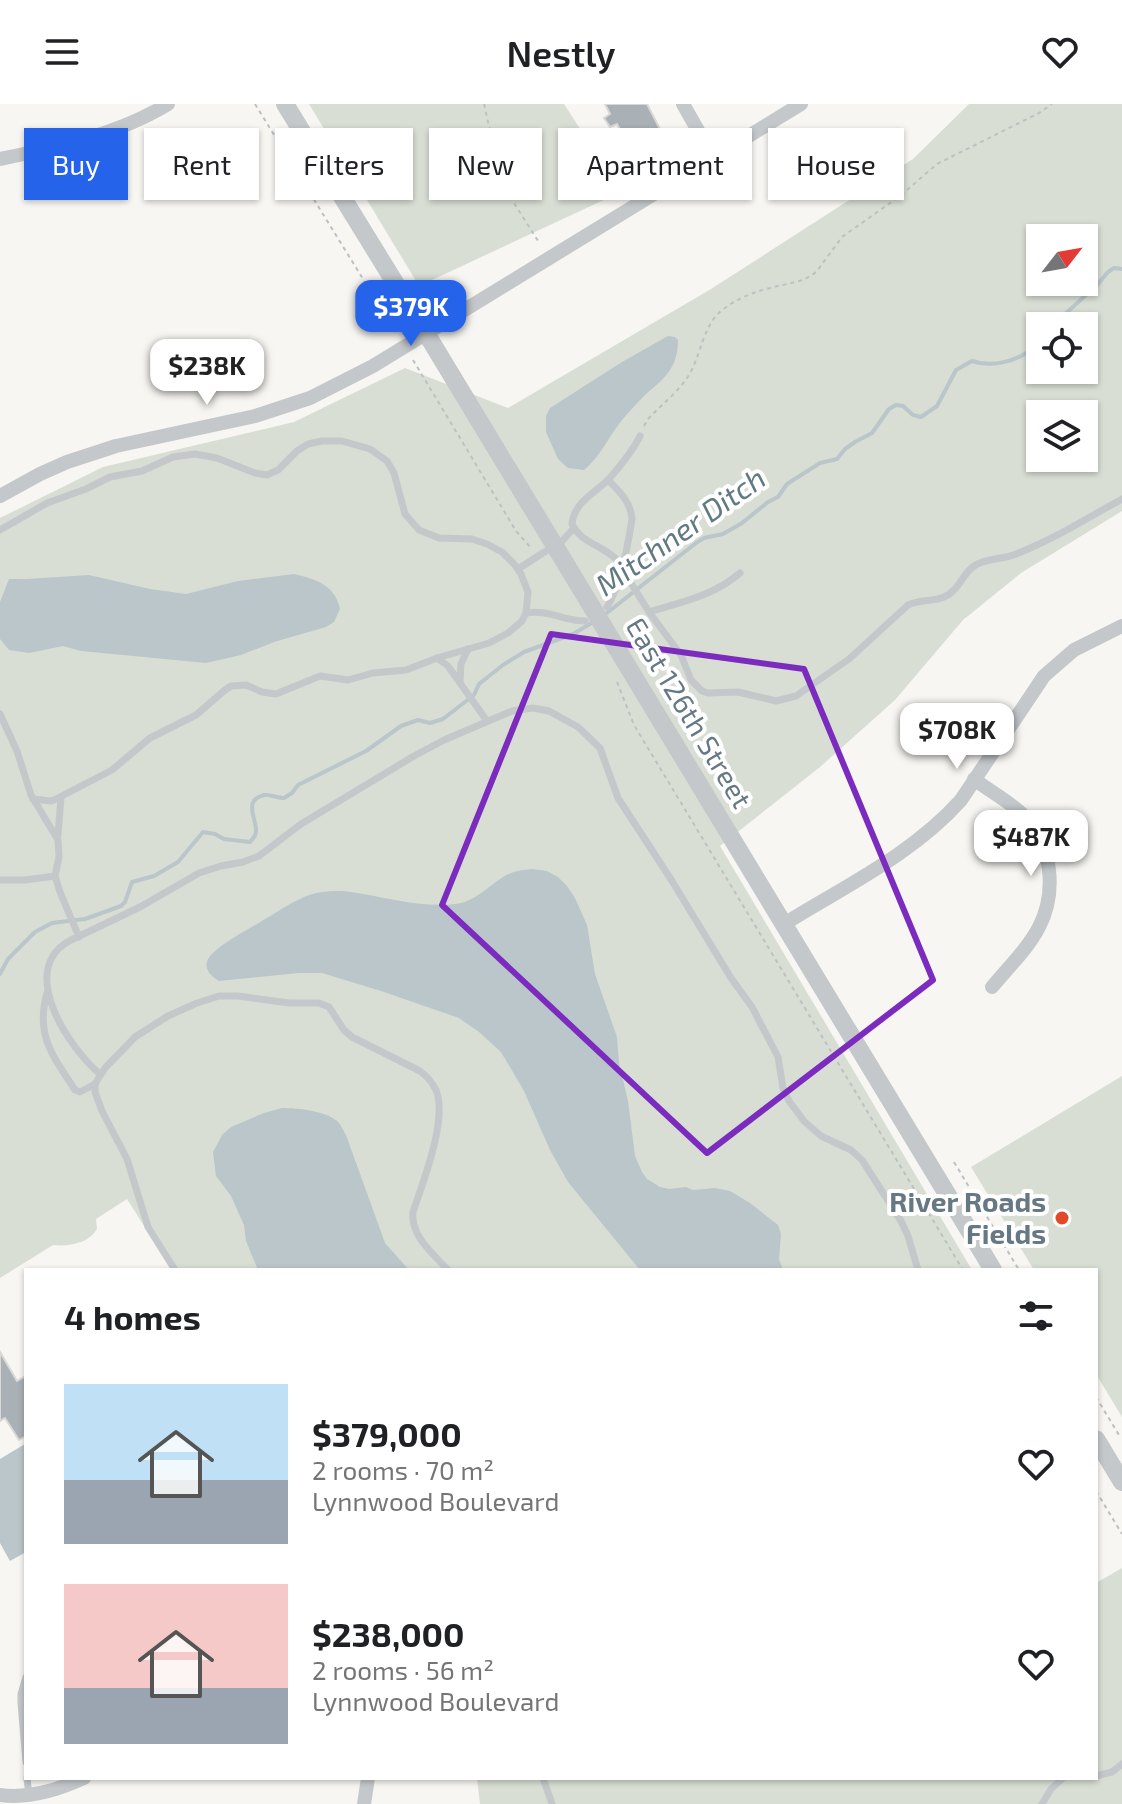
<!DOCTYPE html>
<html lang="en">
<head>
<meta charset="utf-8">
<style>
  :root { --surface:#fff; --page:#f2f2f2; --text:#202124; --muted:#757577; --accent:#2563eb }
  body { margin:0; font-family:"Exo 2",sans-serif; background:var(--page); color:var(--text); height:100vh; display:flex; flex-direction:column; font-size:30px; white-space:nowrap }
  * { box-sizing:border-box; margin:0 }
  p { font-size:26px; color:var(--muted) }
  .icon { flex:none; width:44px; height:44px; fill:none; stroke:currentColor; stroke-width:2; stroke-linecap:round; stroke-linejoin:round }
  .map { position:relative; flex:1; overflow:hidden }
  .side { position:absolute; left:24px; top:1164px; width:1074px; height:512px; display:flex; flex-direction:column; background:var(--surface); border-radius:0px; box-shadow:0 2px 6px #0004 }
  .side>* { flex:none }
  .hud { position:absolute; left:24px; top:24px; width:1074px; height:72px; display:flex; gap:16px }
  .needle { width:52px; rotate:59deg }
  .fabs { position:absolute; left:1026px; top:120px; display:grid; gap:16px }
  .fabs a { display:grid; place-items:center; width:72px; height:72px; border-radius:0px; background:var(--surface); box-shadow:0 2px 6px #0004; font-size:40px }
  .price { position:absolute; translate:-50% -68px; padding:0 18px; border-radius:16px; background:#fff; color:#222; font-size:26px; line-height:52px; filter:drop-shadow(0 2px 4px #0008) }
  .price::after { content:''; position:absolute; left:50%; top:48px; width:24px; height:18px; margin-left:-12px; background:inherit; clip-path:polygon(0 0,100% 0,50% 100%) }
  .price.selected { background:var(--accent); color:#fff }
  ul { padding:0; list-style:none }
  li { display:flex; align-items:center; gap:24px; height:200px; padding:0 40px }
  li span { display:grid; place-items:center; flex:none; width:224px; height:160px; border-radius:0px; color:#555 }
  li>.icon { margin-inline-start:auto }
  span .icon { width:96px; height:96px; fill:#fffc; stroke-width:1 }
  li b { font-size:34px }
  h2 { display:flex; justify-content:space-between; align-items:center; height:96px; padding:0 40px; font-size:34px }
  .pill { padding:0 28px; border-radius:0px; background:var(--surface); box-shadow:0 2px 6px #0004; font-size:28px; line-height:72px }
  .pill.selected { background:var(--accent); color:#fff }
  header { display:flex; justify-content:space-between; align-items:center; height:104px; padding:0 40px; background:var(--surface); font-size:36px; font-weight:600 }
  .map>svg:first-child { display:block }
  .green { fill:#d8ded4; fill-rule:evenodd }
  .water { fill:#bac6ca }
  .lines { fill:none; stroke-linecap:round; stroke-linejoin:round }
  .stream { stroke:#bac6ca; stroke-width:4 }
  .building { fill:#a9b1b6; stroke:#d8d8d6; stroke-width:2 }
  .path { stroke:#bec0c2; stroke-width:2; stroke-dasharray:4 4; stroke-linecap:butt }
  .service { stroke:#c4c8cb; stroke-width:7 }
  .minor { stroke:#c4c8cb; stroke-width:14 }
  .tertiary { stroke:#c4c8cb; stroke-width:18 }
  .marked { fill:none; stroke:#7b2cbf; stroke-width:6; stroke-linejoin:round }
  .poi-dot { fill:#e24928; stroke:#fff; stroke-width:3 }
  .labels { text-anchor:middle; stroke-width:8; stroke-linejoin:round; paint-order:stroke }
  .street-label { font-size:28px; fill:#667884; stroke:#fff }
  .poi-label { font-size:28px; font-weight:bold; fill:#667884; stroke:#fff; text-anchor:end }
  .water-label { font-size:30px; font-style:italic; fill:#617a81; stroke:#fff }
</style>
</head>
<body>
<header><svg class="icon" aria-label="menu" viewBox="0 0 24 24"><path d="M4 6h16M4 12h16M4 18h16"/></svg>Nestly<svg class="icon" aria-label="heart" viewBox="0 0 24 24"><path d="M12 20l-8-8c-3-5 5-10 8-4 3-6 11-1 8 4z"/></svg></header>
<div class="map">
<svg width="1122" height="1700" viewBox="0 0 1122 1700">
  <rect width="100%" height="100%" fill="#f7f6f3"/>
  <!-- green -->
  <g class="green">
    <polygon points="309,0 564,0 621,88 419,182"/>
    <path d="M969 0H1122V407L1021 469 963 516 895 596 820 663 720 742 972 1166H172L127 1095 96 1115 97 1125C89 1139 69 1143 53 1141L0 1174V414L103 363 294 318 405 264 508 304 711 185 913 55ZM1040 134H1084V178H1040ZM1040 222H1084V266H1040ZM1040 310H1084V354H1040Z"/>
    <polygon points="1122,972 1122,1313 1096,1270 1096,1166 1034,1166 971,1063"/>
    <polygon points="1122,1464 1122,1700 480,1700 477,1674 1096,1674 1096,1479"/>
  </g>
  <!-- water -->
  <g class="water">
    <path d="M668 232 675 233 678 236C678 246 676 257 670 266 663 277 652 284 643 293 636 300 629 308 622 316 609 332 600 353 584 366L568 364 558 355 546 328V312L550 304 622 258Z"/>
    <path d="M294 470C316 475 335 481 340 505L334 518 326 523 274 538 241 551 206 559 81 547 63 542 29 549 9 546 0 535V498L9 475H27L89 471 150 485 186 490 238 477Z"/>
    <path d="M532 765 547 767 558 773 567 782 575 794 587 821 595 870 617 933 619 959 628 997 635 1052 642 1068 647 1075 660 1083 669 1085 686 1083 693 1086 715 1084 730 1087 750 1099 778 1121 781 1130 779 1155 783 1166H640L568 1078 550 1046 524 987 501 948 479 928 459 914 381 887 322 869H299L219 877C207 870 201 860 213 849 228 835 248 826 265 815 279 807 293 797 309 791 321 787 338 786 351 788 385 793 421 804 455 800 475 798 487 783 503 773 512 767 522 766 532 765Z"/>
    <path d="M282 1004C297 1004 329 1007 339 1019 341 1022 345 1029 346 1031L385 1139 409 1166H258L246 1137 244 1121 231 1092 216 1072 213 1048 222 1031 231 1023 264 1009Z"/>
    <polygon points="25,1340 26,1448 10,1457 0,1439 0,1355"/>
  </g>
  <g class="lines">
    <!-- stream -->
    <g class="stream">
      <polyline points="1052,222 1098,180 1108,168 1114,164 1122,165"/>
      <path d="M603 512 696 439 704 434 723 430 742 419 768 398 778 393 787 380 820 359 837 355 845 345 855 338 872 329 889 305 896 301 903 302 913 311 921 313 937 302 956 266 972 257C992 264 1019 257 1034 243V237L1040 232"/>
      <path d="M0 870 8 855 35 828 52 819 85 815 121 802 125 798 132 778 154 772 178 758 203 728 215 730 224 735 250 738C254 733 256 732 256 726 256 714 243 696 264 691 270 690 278 694 284 694L292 689 298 681 366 647 401 622 418 616 430 619 443 615 474 591 479 580 503 561 524 548 573 530 595 517"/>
    </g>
  </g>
  <!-- building -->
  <g class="building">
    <polygon points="605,0 647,0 661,27 657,29 666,45 655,55 640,60 617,20 610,23 604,14 610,10"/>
    <polygon points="0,1248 17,1277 26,1272 26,1332 19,1336 5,1314 0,1317"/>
  </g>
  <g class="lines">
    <!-- path -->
    <g class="path">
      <polyline points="255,0 397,230"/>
      <polyline points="484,0 489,22 514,99 540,140"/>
      <polyline points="413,256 516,427 531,444"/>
      <path d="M644 322 648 315C661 301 676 290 687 274 702 252 702 219 725 204 738 194 754 188 770 184 787 179 804 179 817 167L842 133 900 92 937 60 1039 9 1052 0"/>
      <polyline points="617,578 634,621 963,1166"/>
      <polyline points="954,1058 1019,1166"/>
      <polyline points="1096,1293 1119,1331"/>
      <polyline points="1096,1387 1122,1430"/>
    </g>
    <!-- service -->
    <g class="service">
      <path d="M640 332C633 347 620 362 609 375 595 389 574 398 572 420 580 438 603 442 616 455L649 508 681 551 691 576 702 587 708 589 738 588 776 597 796 592 849 555 908 501C921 495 932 498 944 493 959 487 962 470 974 462 987 453 1003 456 1016 450 1053 436 1087 414 1122 395"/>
      <polyline points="0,426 47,399 86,385 110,373 142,367 173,353 195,350 217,354 255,369 267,371 278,366 297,347 308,340 322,337 342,337 370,345 387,357 394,369 405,410 419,426 439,434 472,435 487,440 502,448 515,461 521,470 528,488 526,509 522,517 508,529 489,539 437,554 406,566 373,569 348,576 320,572 276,590 262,588 246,581 231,582 225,586 196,611 150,634 112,666 56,695 51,697 33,695"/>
      <polyline points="518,465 563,436 574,424"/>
      <path d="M607 503C621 480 628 441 632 415 631 398 619 387 608 376"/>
      <path d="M649 508C682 498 713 492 740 469"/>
      <path d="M526 509C546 505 565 517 585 517"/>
      <polyline points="437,554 448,562 487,617"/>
      <polyline points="460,577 461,560 468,545"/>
      <polyline points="0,610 17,647 31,691 58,736 59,753 55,772 60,788 79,833"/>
      <polyline points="58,731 61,693"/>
      <polyline points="0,776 25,776 55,772"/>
      <path d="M47 889C35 931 53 952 75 986L80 988 95 980"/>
      <path d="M100 970C69 944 17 867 69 837L140 803 199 769 221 762 243 758 259 752 301 720 414 652 444 636 512 607 533 604 549 607 578 623 600 644 618 694 672 777 731 874 752 903 778 953 783 984 789 997 804 1017 821 1032 851 1046 862 1056 901 1117 908 1132 918 1166"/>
      <path d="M175 1166 148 1123 127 1055 102 1007 95 988V980L105 964 135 933 168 912 197 899 219 892H238L289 899H319L329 903 344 926 352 933 420 967C427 972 432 978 436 986 448 1015 423 1078 413 1108 410 1131 433 1150 448 1166"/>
      <polyline points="26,1573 21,1590 21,1599 26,1658"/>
      <polyline points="1096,1672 1112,1668 1122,1660"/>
      <polyline points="27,1674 29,1692"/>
      <polyline points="543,1674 552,1700"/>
      <polyline points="1042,1700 1051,1685 1063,1674"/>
    </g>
    <!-- minor -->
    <g class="minor">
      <polyline points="683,0 713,53"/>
      <path d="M0 55C58 43 117 31 168 0"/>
      <polyline points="0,392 40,370 67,358 116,342 255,312 310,294 373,262 801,0"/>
      <path d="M974 675C992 689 1018 702 1032 721 1041 734 1048 751 1049 766 1055 820 1024 845 992 883"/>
      <path d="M784 820C845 782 913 750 961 696L1044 572 1074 546 1122 522"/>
      <path d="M0 1691C29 1695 58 1686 84 1674"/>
      <polyline points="364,1700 368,1674"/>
    </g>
    <!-- tertiary -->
    <g class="tertiary">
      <polyline points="285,0 426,229 993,1166"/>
      <polyline points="1096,1335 1122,1378"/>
    </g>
  </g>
  <!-- marked area -->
  <path class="marked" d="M551 530 804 565 933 876 707 1049 442 801Z"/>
  <!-- markers -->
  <circle class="poi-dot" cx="1062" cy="1114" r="8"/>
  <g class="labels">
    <!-- street labels -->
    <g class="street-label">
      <text transform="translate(689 609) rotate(59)" y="10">East 126th Street</text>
    </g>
    <!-- poi labels -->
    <g class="poi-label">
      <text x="1046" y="1108">River Roads<tspan x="1046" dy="32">Fields</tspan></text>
    </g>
    <!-- water labels -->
    <g class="water-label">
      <text transform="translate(681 428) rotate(-35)" y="10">Mitchner Ditch</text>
    </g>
  </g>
</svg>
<div class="fabs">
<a><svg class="needle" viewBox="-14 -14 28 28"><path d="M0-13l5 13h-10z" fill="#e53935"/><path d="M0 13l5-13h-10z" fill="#757577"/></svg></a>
<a><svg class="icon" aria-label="locate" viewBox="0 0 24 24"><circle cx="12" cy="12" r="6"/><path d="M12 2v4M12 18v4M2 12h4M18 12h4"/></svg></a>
<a><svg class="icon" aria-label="layers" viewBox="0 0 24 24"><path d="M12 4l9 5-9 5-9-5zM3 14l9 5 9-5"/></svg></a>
</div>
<b class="price selected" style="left:411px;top:244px">$379K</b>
<b class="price" style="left:207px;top:303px">$238K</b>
<b class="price" style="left:957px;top:667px">$708K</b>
<b class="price" style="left:1031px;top:774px">$487K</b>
<div class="hud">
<a class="pill selected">Buy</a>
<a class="pill">Rent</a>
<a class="pill">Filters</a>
<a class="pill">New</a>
<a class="pill">Apartment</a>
<a class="pill">House</a>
</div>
<section class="side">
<h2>4 homes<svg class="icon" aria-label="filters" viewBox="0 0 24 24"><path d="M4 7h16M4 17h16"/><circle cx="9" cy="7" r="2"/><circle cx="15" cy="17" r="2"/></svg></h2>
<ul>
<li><span style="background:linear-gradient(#bfe0f5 60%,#9aa5b1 0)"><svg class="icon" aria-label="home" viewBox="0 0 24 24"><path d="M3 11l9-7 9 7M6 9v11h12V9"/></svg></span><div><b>$379,000</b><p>2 rooms · 70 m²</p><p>Lynnwood Boulevard</p></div><svg class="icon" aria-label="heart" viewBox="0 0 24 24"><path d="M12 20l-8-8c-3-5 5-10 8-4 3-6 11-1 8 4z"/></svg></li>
<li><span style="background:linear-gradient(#f6c9c9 65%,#9aa5b1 0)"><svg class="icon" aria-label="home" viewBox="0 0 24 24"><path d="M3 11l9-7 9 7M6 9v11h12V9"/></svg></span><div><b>$238,000</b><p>2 rooms · 56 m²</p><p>Lynnwood Boulevard</p></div><svg class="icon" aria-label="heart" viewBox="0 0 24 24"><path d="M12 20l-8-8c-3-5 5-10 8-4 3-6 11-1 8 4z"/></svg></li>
</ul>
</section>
</div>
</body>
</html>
